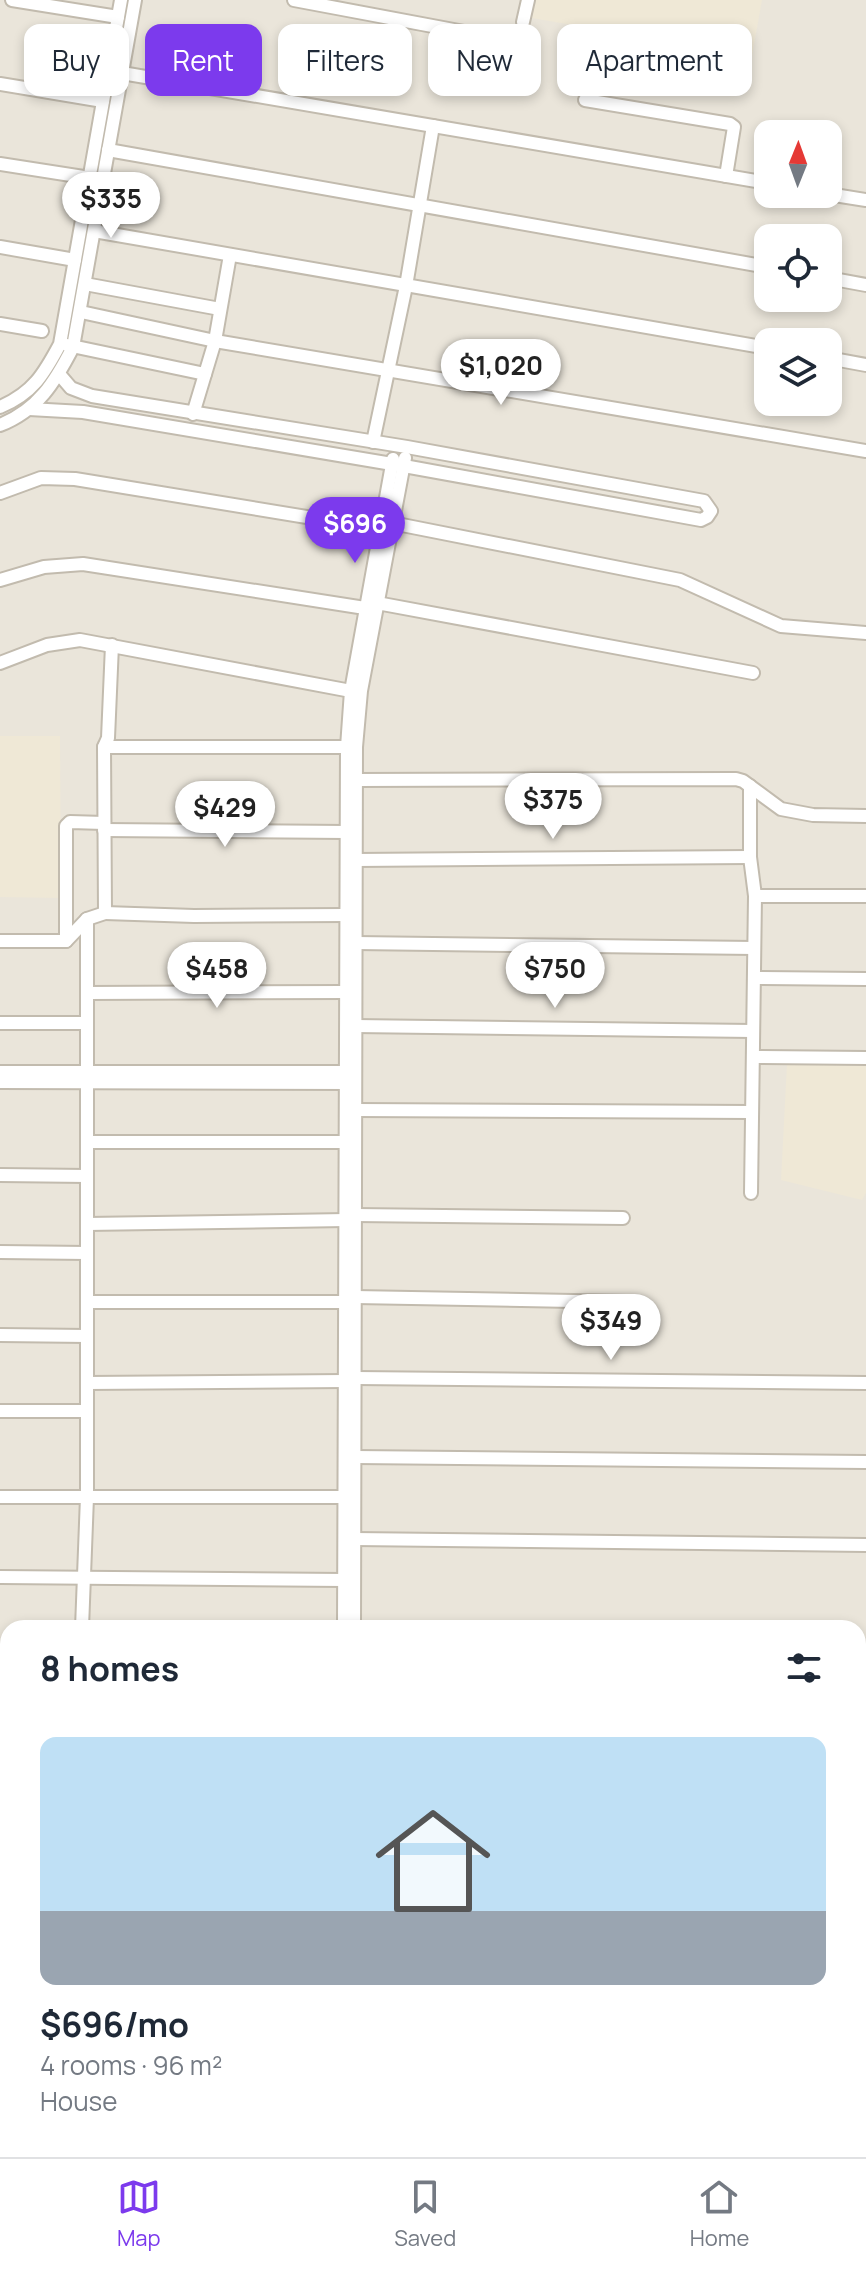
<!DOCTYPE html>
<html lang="en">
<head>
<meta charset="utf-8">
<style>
  :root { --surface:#fff; --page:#f6f6f7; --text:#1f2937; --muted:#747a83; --line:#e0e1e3; --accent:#7c3aed }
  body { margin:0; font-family:Manrope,sans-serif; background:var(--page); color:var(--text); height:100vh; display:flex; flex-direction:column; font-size:30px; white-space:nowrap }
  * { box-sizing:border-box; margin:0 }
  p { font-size:26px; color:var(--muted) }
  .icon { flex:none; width:44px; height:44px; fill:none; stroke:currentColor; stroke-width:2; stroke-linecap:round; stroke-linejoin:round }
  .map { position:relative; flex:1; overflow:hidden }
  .drawer { position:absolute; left:0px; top:1620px; width:866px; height:538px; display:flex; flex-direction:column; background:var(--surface); border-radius:24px 24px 0 0; box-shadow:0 4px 12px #0003 }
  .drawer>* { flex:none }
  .top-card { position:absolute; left:24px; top:24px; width:818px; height:72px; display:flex; gap:16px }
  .needle { width:52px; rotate:1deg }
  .tools { position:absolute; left:754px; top:120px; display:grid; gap:16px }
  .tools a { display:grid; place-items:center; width:88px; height:88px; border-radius:16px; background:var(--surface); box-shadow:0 4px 12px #0003; font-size:40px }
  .price { position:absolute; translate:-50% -68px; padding:0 18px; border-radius:28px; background:#fff; color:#222; font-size:26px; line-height:52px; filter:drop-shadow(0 2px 4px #0008) }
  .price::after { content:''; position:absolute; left:50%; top:48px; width:24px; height:18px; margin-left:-12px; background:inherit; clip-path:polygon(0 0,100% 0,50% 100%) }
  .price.on { background:var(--accent); color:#fff }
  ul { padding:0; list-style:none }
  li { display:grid; align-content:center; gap:16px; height:424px; padding:0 40px }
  li span { display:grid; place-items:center; height:248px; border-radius:16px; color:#555 }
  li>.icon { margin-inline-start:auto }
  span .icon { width:144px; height:144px; fill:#fffc; stroke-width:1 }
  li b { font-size:34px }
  h2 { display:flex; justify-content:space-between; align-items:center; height:96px; padding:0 40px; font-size:34px }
  .chip { padding:0 28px; border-radius:16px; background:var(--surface); box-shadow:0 4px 12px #0003; font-size:28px; line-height:72px }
  .chip.on { background:var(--accent); color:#fff }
  .tab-bar { display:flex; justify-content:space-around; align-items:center; height:112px; border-top:2px solid var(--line); background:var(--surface); font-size:22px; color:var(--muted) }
  .tab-bar a { display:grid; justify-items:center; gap:4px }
  .tab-bar .on { color:var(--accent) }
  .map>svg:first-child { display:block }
  .residential { fill:#eae5da; fill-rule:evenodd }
  .education { fill:#efe8d6 }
  .green { fill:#d2eab5 }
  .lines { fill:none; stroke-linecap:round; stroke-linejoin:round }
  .minor-casing { stroke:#c2bbae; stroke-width:16 }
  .major-casing { stroke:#e6c16a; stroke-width:18 }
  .minor { stroke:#fff; stroke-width:12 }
  .major { stroke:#ffe39c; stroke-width:14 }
</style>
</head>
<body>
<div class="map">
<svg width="866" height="2157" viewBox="0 0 866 2157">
  <rect width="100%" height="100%" fill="#f6f3ec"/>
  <!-- residential -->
  <g class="residential">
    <path d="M0 0H866V1944H858V1628H8V1971H0ZM768 134H828V194H768ZM768 238H828V298H768ZM768 342H828V402H768Z"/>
    <polygon points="858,1968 866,1968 866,2157 0,2157 0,1989 8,1989 8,2150 858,2150"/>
  </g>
  <!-- education -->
  <g class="education">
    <polygon points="535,0 762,0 752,56 532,18"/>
    <polygon points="0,736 60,736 61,898 0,897"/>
    <polygon points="787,1064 866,1065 866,1193 862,1200 781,1180"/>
  </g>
  <!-- green -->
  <polygon class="green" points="98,2150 246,2150 248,2157 96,2157"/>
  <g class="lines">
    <!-- minor casing -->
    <g class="minor-casing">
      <g id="minor">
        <polyline points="12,0 118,17"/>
        <polyline points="294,0 491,37"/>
        <polyline points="523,22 528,0"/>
        <polyline points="122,73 768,183"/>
        <polyline points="0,84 103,101"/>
        <polyline points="585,100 730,124 734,127 726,176"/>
        <polyline points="108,150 768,267"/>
        <polyline points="0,164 90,178"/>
        <polyline points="828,194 866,200"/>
        <polyline points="94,231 768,348"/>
        <polyline points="0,247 75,260"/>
        <polyline points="828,278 866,285"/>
        <polyline points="85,284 220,309"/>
        <polyline points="81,312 215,341 866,451"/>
        <polyline points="0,324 42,331"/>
        <polyline points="67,345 205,374"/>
        <polyline points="828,358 866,365"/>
        <path d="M0 407C33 393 44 374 60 344L121 0"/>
        <polyline points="29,409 83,412 404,466 701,520 707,517 711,511 704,501 407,447 92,396 71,388 59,374"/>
        <polyline points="193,414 215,341 230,255"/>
        <path d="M0 425C38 410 55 382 73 347L135 0"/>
        <polyline points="373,442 406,286 433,126"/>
        <polyline points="0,493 41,478 75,479 380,529"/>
        <polyline points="392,523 680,580 781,626 866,633"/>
        <polyline points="0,580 44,567 83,564 365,608"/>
        <polyline points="377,603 753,673"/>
        <polyline points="0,663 47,645 80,640 351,691"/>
        <polyline points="104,747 347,747"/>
        <polyline points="356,780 736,779 743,781 781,809 813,815 866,816"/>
        <polyline points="750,786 750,857 755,896 751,1193"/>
        <polyline points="104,830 347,832"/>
        <polyline points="356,860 750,857"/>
        <polyline points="755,896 866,896"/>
        <polyline points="105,913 194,916 346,915"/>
        <polyline points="0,941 66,941 87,919"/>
        <polyline points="66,941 66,826 70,822 104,823"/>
        <polyline points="356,943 754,948"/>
        <polyline points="754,978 866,979"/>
        <polyline points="87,993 346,992"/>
        <polyline points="0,1023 87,1023"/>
        <polyline points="355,1026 753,1031"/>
        <polyline points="753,1057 866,1058"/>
        <polyline points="0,1072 352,1072"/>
        <polyline points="0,1082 353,1083"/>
        <polyline points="356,1110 752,1112"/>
        <polyline points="87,1142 345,1142"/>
        <polyline points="0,1175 87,1176"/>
        <polyline points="355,1215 623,1218"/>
        <polyline points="87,1224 346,1220"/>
        <polyline points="0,1252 87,1253"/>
        <polyline points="355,1297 626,1302"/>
        <polyline points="87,1302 346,1302"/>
        <polyline points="0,1335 87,1336"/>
        <polyline points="356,1378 866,1383"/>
        <polyline points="87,1383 345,1381"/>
        <polyline points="0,1411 87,1411"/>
        <polyline points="355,1457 866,1462"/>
        <polyline points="0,1497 345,1497"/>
        <polyline points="354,1539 866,1545"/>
        <polyline points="0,1577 344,1580"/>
        <polyline points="82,1628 87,1497 87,919 105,913 104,747 108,738 112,645"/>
        <polyline points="344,1628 347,747 351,691 393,459"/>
        <polyline points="354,1628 356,747 361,691 405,458"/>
        <polyline points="0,1683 8,1683"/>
        <polyline points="858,1707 866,1707"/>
        <polyline points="0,1764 8,1763"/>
        <polyline points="858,1785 866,1785"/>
        <polyline points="0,1854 8,1854"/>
        <polyline points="579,2150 593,2157"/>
        <polyline points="90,2157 91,2150"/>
        <polyline points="442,2157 443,2150"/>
        <polyline points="528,2157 529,2150"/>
        <polyline points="687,2157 687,2150"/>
        <polyline points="758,2157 762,2150"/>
      </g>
    </g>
    <!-- major casing -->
    <g class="major-casing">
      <g id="major">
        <polyline points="858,1968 866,1968"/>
        <polyline points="0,1989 8,1989"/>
      </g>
    </g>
    <!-- minor -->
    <use href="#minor" class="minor"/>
    <!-- major -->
    <use href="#major" class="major"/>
  </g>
</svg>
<div class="tools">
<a><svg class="needle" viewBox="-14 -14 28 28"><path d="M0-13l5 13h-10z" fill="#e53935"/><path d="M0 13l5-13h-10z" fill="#747a83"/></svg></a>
<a><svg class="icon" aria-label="locate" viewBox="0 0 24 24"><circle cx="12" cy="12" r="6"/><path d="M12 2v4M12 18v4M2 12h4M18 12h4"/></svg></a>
<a><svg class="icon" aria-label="layers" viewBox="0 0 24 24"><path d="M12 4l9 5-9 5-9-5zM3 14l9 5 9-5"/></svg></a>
</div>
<b class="price" style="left:111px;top:240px">$335</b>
<b class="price" style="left:501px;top:407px">$1,020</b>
<b class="price on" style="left:355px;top:565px">$696</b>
<b class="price" style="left:553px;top:841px">$375</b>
<b class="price" style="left:225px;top:849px">$429</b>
<b class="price" style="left:217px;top:1010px">$458</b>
<b class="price" style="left:555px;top:1010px">$750</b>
<b class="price" style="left:611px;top:1362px">$349</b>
<div class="top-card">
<a class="chip">Buy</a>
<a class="chip on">Rent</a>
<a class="chip">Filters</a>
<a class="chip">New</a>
<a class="chip">Apartment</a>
</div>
<section class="drawer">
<h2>8 homes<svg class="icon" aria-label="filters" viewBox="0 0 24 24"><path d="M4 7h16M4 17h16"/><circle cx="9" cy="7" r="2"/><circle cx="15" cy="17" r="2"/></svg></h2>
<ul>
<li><span style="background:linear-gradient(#bfe0f5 70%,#9aa5b1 0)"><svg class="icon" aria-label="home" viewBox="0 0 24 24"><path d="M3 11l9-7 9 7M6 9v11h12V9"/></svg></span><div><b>$696/mo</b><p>4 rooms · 96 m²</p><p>House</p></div></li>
</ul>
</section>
</div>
<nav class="tab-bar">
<a class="on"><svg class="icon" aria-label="map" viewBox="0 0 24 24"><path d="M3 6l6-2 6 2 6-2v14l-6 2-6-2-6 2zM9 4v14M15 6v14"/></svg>Map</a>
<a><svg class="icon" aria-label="saved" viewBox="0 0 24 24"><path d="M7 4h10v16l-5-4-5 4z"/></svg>Saved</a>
<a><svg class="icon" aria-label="home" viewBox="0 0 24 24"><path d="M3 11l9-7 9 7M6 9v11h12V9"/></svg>Home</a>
</nav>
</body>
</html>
